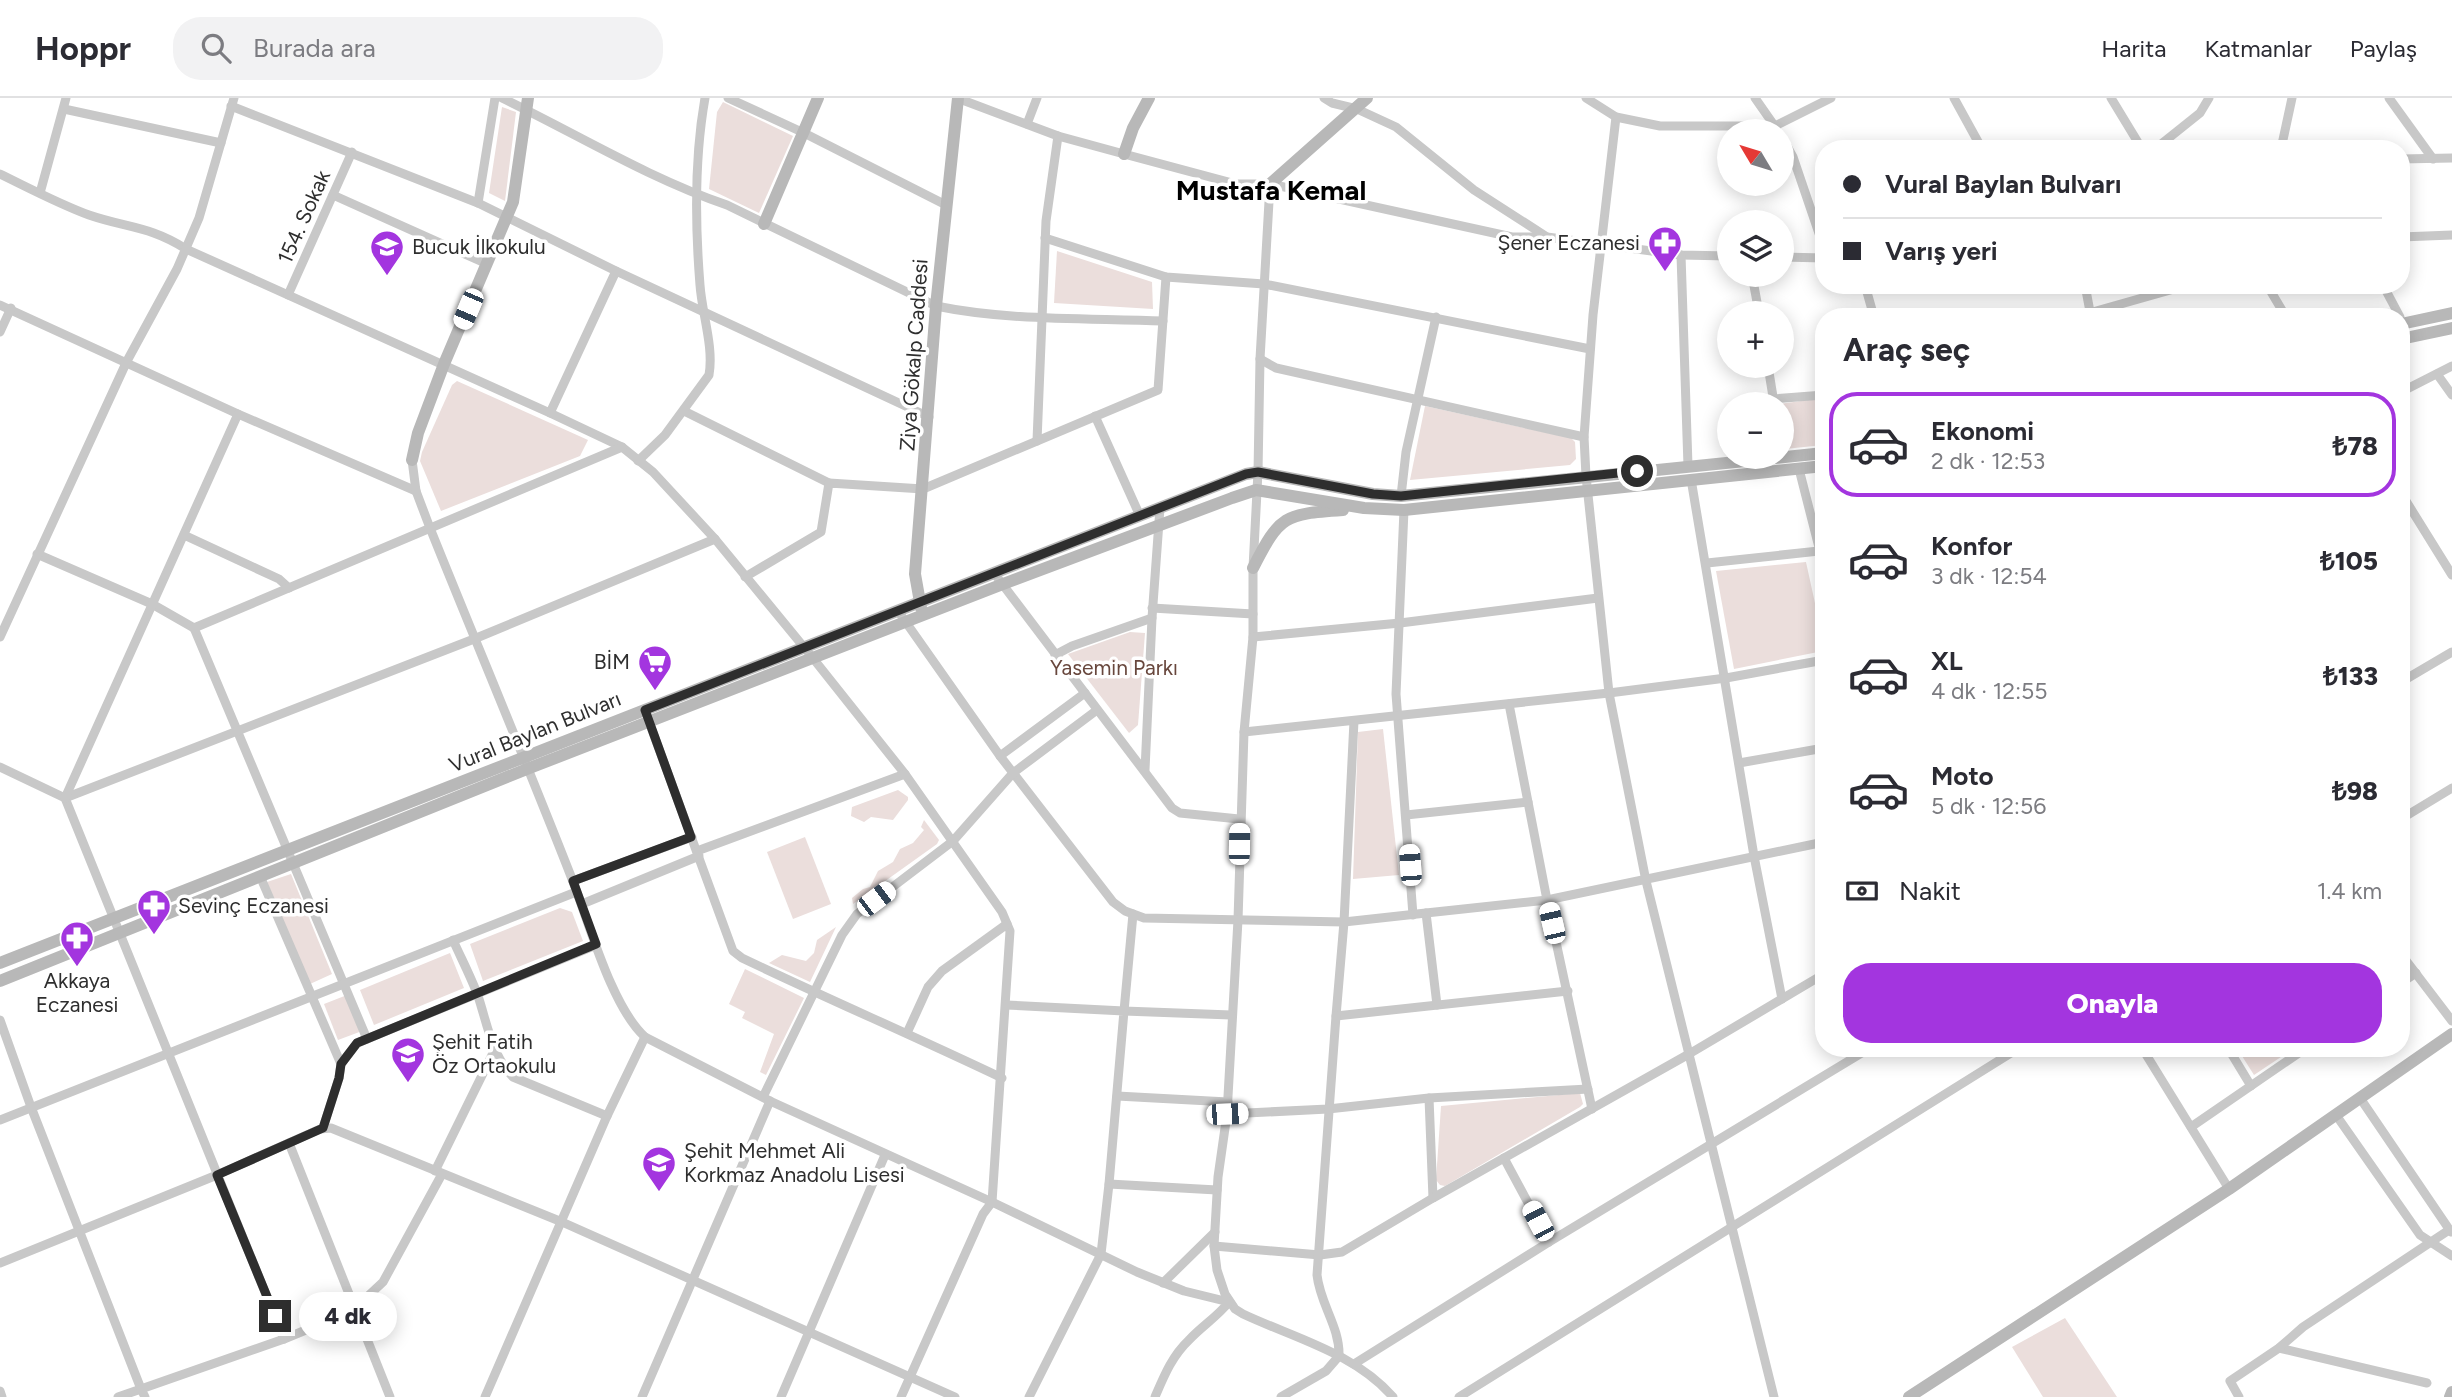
<!DOCTYPE html>
<html lang="tr">
<meta charset="utf-8">
<style>
body{margin:0;font-family:Figtree,sans-serif;background:#f2f2f3;color:#2b2b33;height:100vh;display:flex;flex-direction:column;font-size:26px;white-space:nowrap}
*{box-sizing:border-box;margin:0}
p{font-size:23px;color:#7c7c81}
.icon{flex:none;width:38px;height:38px;fill:none;stroke:currentColor;stroke-width:2;stroke-linecap:round;stroke-linejoin:round}
.map{position:relative;flex:1;overflow:hidden}
.side{position:absolute;left:1815px;top:210px;width:595px;height:749px;display:flex;flex-direction:column;background:#fff;border-radius:28px;box-shadow:0 4px 18px #0003}
.side>*{flex:none}
.hud{position:absolute;left:1815px;top:42px;width:595px;height:154px;border-radius:28px;box-shadow:0 4px 18px #0003;display:grid;align-content:center;height:154px;padding:0 28px;background:#fff}
.needle{width:46px;rotate:308deg}
.buttons{position:absolute;left:1717px;top:21px;display:grid;gap:14px}
.buttons a{display:grid;place-items:center;width:77px;height:77px;border-radius:50%;background:#fff;box-shadow:0 4px 18px #0003;font-size:35px}
.end{position:absolute;width:32px;height:32px;margin:-16px;border:9px solid #2e2e2e;background:#fff;box-shadow:0 0 0 4px #fff}
.from{border-radius:50%}
.bubble{position:absolute;height:49px;border-radius:24px;background:#fff;box-shadow:0 4px 18px #0003;font-size:23px;font-weight:800;line-height:49px;text-align:center}
.car{position:absolute;width:21px;height:42px;margin:-21px -10px;border-radius:9px;box-shadow:0 0 5px 2px #0007;background:linear-gradient(#fff 24%,#345 0 40%,#fff 0 76%,#345 0 86%,#fff 0)}
.hud b{display:flex;align-items:center;gap:24px;height:66px;font-size:26px}
.hud b+b{border-top:2px solid #e1e1e2}
.hud i{width:18px;height:18px;background:#2b2b33}
ul{padding:0;list-style:none}
li{display:flex;align-items:center;gap:21px;height:105px;margin:0 14px 10px;padding:0 14px;border:4px solid transparent;border-radius:28px}
li div{flex:1}
li b{display:block;font-size:26px}
li em{font-style:normal;font-weight:800}
li.current{border-color:#a335df}
li>.icon{width:63px;height:63px;stroke-width:1.5}
h2{padding:0 28px;font-size:32px;line-height:84px}
.pay{display:flex;align-items:center;gap:18px;height:77px;padding:0 28px;font-size:26px}
.pay p{margin-inline-start:auto}
.primary-button{display:flex;gap:14px;margin-top:auto;padding:14px 28px}
.primary-button a{flex:1;height:80px;border-radius:28px;background:#a335df;color:#fff;font-size:28px;font-weight:800;line-height:80px;text-align:center}
header{display:flex;align-items:center;gap:42px;box-sizing:border-box;height:98px;padding:0 35px;background:#fff;border-bottom:2px solid #e1e1e2}
header strong{font-size:33px}
nav{display:flex;gap:38px;margin-inline-start:auto;font-size:24px}
.search{width:490px;height:63px;background:#f2f2f3;display:flex;align-items:center;gap:18px;box-sizing:border-box;padding:0 24px;border-radius:28px;color:#7c7c81;font-size:26px}
.map>svg:first-child{display:block}
</style>
<header>
<strong>Hoppr</strong>
<div class="search"><svg class="icon" aria-label="search" viewBox="0 0 24 24"><circle cx="10" cy="10" r="6"/><path d="M15 15l6 6"/></svg>Burada ara</div>
<nav><a>Harita</a><a>Katmanlar</a><a>Paylaş</a></nav>
</header>
<div class="map">
<svg width="2452" height="1299" viewBox="0 0 2452 1299">
<rect width="100%" height="100%" fill="#fff"/>
<g fill="#ebdedc">
<polygon points="723,4 793,38 759,115 709,91 717,14"/>
<polygon points="502,9 516,14 505,103 489,95"/>
<polygon points="1057,153 1152,184 1153,211 1054,205"/>
<polygon points="457,283 588,342 580,358 441,413 420,363 422,354 452,287"/>
<polygon points="1823,300 1823,347 1785,351 1782,306 1779,306"/>
<polygon points="1425,308 1571,340 1575,344 1576,361 1570,367 1410,382"/>
<polygon points="1806,464 1823,542 1823,553 1734,571 1716,473"/>
<polygon points="1130,534 1145,535 1138,627 1129,635 1068,556"/>
<polygon points="1383,631 1399,777 1353,781 1358,634"/>
<polygon points="898,692 908,699 908,702 893,722 871,719 864,724 851,718 852,709"/>
<polygon points="924,722 939,742 937,746 853,806 852,800 863,791 870,789 878,773 893,764 900,751 913,745 924,732 921,729"/>
<polygon points="805,739 831,806 793,821 767,754"/>
<polygon points="291,776 332,876 310,886 267,784"/>
<polygon points="560,810 572,814 583,843 483,883 470,846"/>
<polygon points="836,829 810,884 769,865 782,857 806,863 814,855 817,842"/>
<polygon points="450,855 464,890 374,927 360,892"/>
<polygon points="745,871 804,900 766,977 760,974 774,936 742,920 745,914 729,906"/>
<polygon points="347,897 362,933 338,942 324,906"/>
<polygon points="2237,950 2293,950 2293,951 2254,977"/>
<polygon points="1580,995 1583,1006 1580,1009 1445,1088 1440,1087 1436,1082 1441,1008"/>
<polygon points="2065,1220 2117,1299 2043,1299 2012,1249"/>
</g>
<g fill="none" stroke-linecap="round" stroke-linejoin="round">
<g stroke="#c8c8c8" stroke-width="9">
<path d="M502,0C577,36 648,80 727,107L936,208C1008,223 1089,220 1163,223"/>
<polyline points="728,0 804,35 946,107"/>
<polyline points="957,0 1058,38 1124,56 1236,86 1270,86 1512,139 1547,139"/>
<polyline points="1324,0 1332,5 1357,11 1396,29 1474,92 1547,139 1681,157 1729,158"/>
<polyline points="1586,0 1616,19 1660,28 1775,28 1831,0"/>
<polyline points="1755,0 1776,30"/>
<polyline points="1954,0 1982,51"/>
<polyline points="2111,0 2142,51"/>
<polyline points="2389,0 2433,61"/>
<polyline points="231,8 478,105 616,173 929,319"/>
<polyline points="64,11 221,45"/>
<polyline points="1616,19 1593,217 1584,339 1586,378 1609,595 1646,783 1774,1299"/>
<polyline points="1027,26 1037,0"/>
<polyline points="1782,39 1793,59 1824,150"/>
<polyline points="2155,51 2200,15 2209,0"/>
<polyline points="2281,51 2292,0"/>
<polyline points="2401,61 2452,60"/>
<path d="M0,76C29,90 59,106 89,117C127,130 150,128 186,151L550,315L622,349L653,374L715,441L812,559L905,676L1002,814L1010,833L992,1104L983,1116L901,1299"/>
<path d="M1270,86L1260,261L1258,374L1253,470V539L1244,634L1238,822L1227,1016L1218,1079L1214,1148L1217,1172L1225,1196L1235,1211L1243,1216C1294,1240 1355,1255 1393,1299"/>
<polyline points="40,95 66,0"/>
<polyline points="333,97 487,166"/>
<polyline points="478,105 495,0"/>
<polyline points="2401,139 2452,137"/>
<polyline points="1045,140 1166,179 1264,186 1590,251"/>
<polyline points="1681,157 1688,368"/>
<polyline points="1782,159 1824,160"/>
<polyline points="1752,177 1759,215"/>
<polyline points="1865,187 1874,219"/>
<polyline points="2085,187 2091,219"/>
<polyline points="2267,187 2286,219"/>
<polyline points="2383,187 2400,219"/>
<polyline points="288,197 352,54"/>
<polyline points="0,207 238,316 416,393"/>
<polyline points="2075,219 2188,187"/>
<polyline points="0,234 11,210"/>
<polyline points="1260,261 1276,270 1584,339"/>
<polyline points="1768,268 1774,305"/>
<polyline points="2437,276 2452,297"/>
<polyline points="2401,294 2452,268"/>
<polyline points="1773,301 1824,297"/>
<polyline points="684,313 829,385"/>
<polyline points="550,315 616,173"/>
<polyline points="1095,318 1140,418"/>
<polyline points="1037,343 1046,123 1058,38"/>
<path d="M412,362L416,393L430,430C477,547 526,663 572,781C589,824 611,908 645,939L770,1003L992,1104L1137,1174L1184,1193L1229,1204C1217,1219 1202,1228 1189,1242C1172,1258 1164,1278 1155,1299"/>
<path d="M638,363L665,337L709,277C714,249 702,216 700,187C695,125 694,62 705,0"/>
<polyline points="1799,371 1824,469"/>
<polyline points="1691,381 1754,758 1782,901"/>
<polyline points="2401,395 2452,477"/>
<polyline points="1401,398 1406,354 1436,219"/>
<polyline points="1404,412 1396,596 1413,817"/>
<polyline points="184,437 279,481 289,490"/>
<polyline points="37,456 152,506 194,530 622,349"/>
<polyline points="1707,465 1819,453"/>
<polyline points="994,475 1172,710 1180,715 1239,721"/>
<polyline points="745,479 821,434 829,385 923,391 1158,292 1166,179"/>
<polyline points="1152,510 1253,516"/>
<polyline points="898,513 1000,658 1113,804 1125,813 1144,820 1344,824 1426,815 1547,802 1824,744"/>
<polyline points="194,530 367,941"/>
<polyline points="0,539 127,263 177,171 199,120 234,0"/>
<polyline points="1253,539 1400,525 1598,500"/>
<polyline points="1055,557 1072,548 1152,520"/>
<polyline points="2401,584 2452,554"/>
<polyline points="1509,606 1547,802 1592,1011"/>
<path d="M648,621L733,853L742,860C828,901 916,939 1002,980"/>
<polyline points="1354,623 1344,824 1336,918 1568,893"/>
<polyline points="1244,634 1609,595 1726,580 1824,562"/>
<polyline points="1000,658 1085,595"/>
<polyline points="1739,665 1824,650"/>
<polyline points="0,669 65,700 284,1241"/>
<polyline points="1145,672 1152,520 1160,410"/>
<polyline points="65,700 474,541 715,441"/>
<polyline points="65,700 238,316"/>
<polyline points="1406,717 1528,704"/>
<polyline points="2401,721 2452,690"/>
<polyline points="697,753 905,676"/>
<polyline points="260,778 341,966 339,980 323,1030"/>
<polyline points="573,783 692,739"/>
<polyline points="582,806 699,758"/>
<polyline points="1426,815 1437,907"/>
<polyline points="1133,816 1124,913 1231,917"/>
<path d="M453,842C461,860 471,879 478,898C487,925 492,958 513,979L607,1018"/>
<polyline points="2401,856 2452,923"/>
<polyline points="2401,885 2416,875"/>
<polyline points="1006,907 1124,913 1109,1086 1101,1156 1029,1299"/>
<polyline points="0,922 31,1009 141,1291 118,1299"/>
<polyline points="907,935 928,889 942,873 1007,826"/>
<polyline points="2142,950 2229,1091"/>
<polyline points="2228,950 2251,988"/>
<polyline points="341,966 357,945 596,847"/>
<polyline points="1117,998 1228,1004"/>
<polyline points="763,999 842,837 857,816 953,743 1013,675 1097,612"/>
<polyline points="1429,1000 1433,1100"/>
<polyline points="2360,1000 2451,1134"/>
<polyline points="1227,1016 1328,1011 1429,1000 1588,991"/>
<polyline points="2336,1017 2420,1137 2452,1158"/>
<polyline points="0,1022 576,794"/>
<polyline points="2191,1029 2306,950"/>
<polyline points="289,1045 390,1299"/>
<polyline points="1504,1060 1549,1144"/>
<polyline points="435,1073 495,951"/>
<polyline points="1109,1086 1217,1092"/>
<polyline points="1214,1148 1320,1157 1342,1154 1433,1100 1689,956 1824,876"/>
<polyline points="0,1165 217,1077 320,1031 331,1030 562,1124 955,1299"/>
<polyline points="1163,1185 1215,1134"/>
<polyline points="2279,1250 2427,1285"/>
<polyline points="1354,1266 1549,1144 1870,950"/>
<polyline points="0,1293 2,1299"/>
<polyline points="145,1299 141,1291 284,1241 352,1213 383,1184 442,1076"/>
<polyline points="485,1299 607,1018 645,939"/>
<polyline points="642,1299 770,1003"/>
<polyline points="781,1299 885,1057"/>
<path d="M1281,1299L1326,1273L1339,1258C1340,1229 1320,1206 1317,1177L1336,918"/>
<polyline points="1459,1299 2019,950"/>
<polyline points="2239,1299 2230,1283 2279,1250 2303,1229 2449,1132"/>
</g>
<g stroke="#b8b8b8" stroke-width="12">
<polyline points="1124,56 1133,30 1149,0"/>
<polyline points="1270,86 1367,0"/>
<polyline points="764,126 818,0"/>
<polyline points="2401,226 2452,215"/>
<polyline points="2401,241 2452,230"/>
<polyline points="412,362 418,335 444,266 513,104 528,0"/>
<path d="M1253,470C1280,417 1284,416 1343,412"/>
<polyline points="921,510 915,476 936,208 958,0"/>
<polyline points="0,865 1246,376 1258,374 1373,396 1401,398 1824,355"/>
<polyline points="0,883 527,671 1003,486 1232,400 1256,392 1364,410 1404,412 1824,368"/>
<polyline points="1909,1299 2229,1091 2452,936"/>
<polyline points="2450,1299 2452,1294"/>
</g>
</g>
<g fill="none" stroke-linecap="round" stroke-linejoin="round">
<polyline stroke="#2e2e2e" stroke-width="9" points="275,1218 217,1077 323,1030 339,980 341,966 357,945 596,846 573,783 691,739 645,612 1246,376 1258,374 1373,396 1401,398 1637,373"/>
</g>
<defs>
<g id="pharmacy-pin" transform="scale(1.75)"><path d="M0 17L-7.5 6A9.5 9.5 0 1 1 7.5 6Z" fill="#a335df" stroke="#fff"/><path d="M-2-6h4v4h4v4h-4v4h-4v-4h-4v-4h4Z" fill="#fff"/></g>
<g id="school-pin" transform="scale(1.75)"><path d="M0 17L-7.5 6A9.5 9.5 0 1 1 7.5 6Z" fill="#a335df" stroke="#fff"/><path d="M0-5L7-2L0 1L-7-2ZM-4 1L0 2.5L4 1V4Q0 6-4 4Z" fill="#fff"/></g>
<g id="supermarket-pin" transform="scale(1.75)"><path d="M0 17L-7.5 6A9.5 9.5 0 1 1 7.5 6Z" fill="#a335df" stroke="#fff"/><path d="M-6-5.5h2.5l.6 2H6L4.5 2H-2.5L-4.4-4H-6ZM-1.5 3.2a1.3 1.3 0 1 0 .1 0ZM3 3.2a1.3 1.3 0 1 0 .1 0Z" fill="#fff"/></g>
</defs>
<g fill-rule="evenodd">
<use href="#pharmacy-pin" x="1665" y="145"/>
<use href="#school-pin" x="387" y="149"/>
<use href="#supermarket-pin" x="655" y="564"/>
<use href="#pharmacy-pin" x="154" y="808"/>
<use href="#pharmacy-pin" x="77" y="840"/>
<use href="#school-pin" x="408" y="956"/>
<use href="#school-pin" x="659" y="1065"/>
</g>
<g text-anchor="middle" stroke-width="7" stroke-linejoin="round" paint-order="stroke">
<g font-size="21" fill="#2e2e2e" stroke="#fff">
<text transform="translate(304 119) rotate(-66)" y="7">154. Sokak</text>
<text transform="translate(914 257) rotate(-86)" y="7">Ziya Gökalp Caddesi</text>
<text transform="translate(535 634) rotate(-22)" y="7">Vural Baylan Bulvarı</text>
</g>
<g font-size="21" fill="#2e2e2e" stroke="#fff" text-anchor="start">
<text x="1640" y="152" text-anchor="end">Şener Eczanesi</text>
<text x="412" y="156">Bucuk İlkokulu</text>
<text x="630" y="571" text-anchor="end">BİM</text>
<text x="178" y="815">Sevinç Eczanesi</text>
<text x="77" y="890" text-anchor="middle">Akkaya<tspan x="77" dy="24">Eczanesi</tspan></text>
<text x="432" y="951">Şehit Fatih<tspan x="432" dy="24">Öz Ortaokulu</tspan></text>
<text x="684" y="1060">Şehit Mehmet Ali<tspan x="684" dy="24">Korkmaz Anadolu Lisesi</tspan></text>
</g>
<g font-size="21" fill="#68473d" stroke="#fff">
<text x="1114" y="577">Yasemin Parkı</text>
</g>
<g font-size="28" font-weight="bold" fill="#000" stroke="#fff">
<text x="1271" y="102">Mustafa Kemal</text>
</g>
</g>
</svg>
<div class="buttons">
<a><svg class="needle" viewBox="-14 -14 28 28"><path d="M0-13l5 13h-10z" fill="#e53935"/><path d="M0 13l5-13h-10z" fill="#7c7c81"/></svg></a>
<a><svg class="icon" aria-label="layers" viewBox="0 0 24 24"><path d="M12 4l9 5-9 5-9-5zM3 14l9 5 9-5"/></svg></a>
<a>+</a>
<a>−</a>
</div>
<i class="end from" style="left:1637px;top:373px"></i>
<i class="end" style="left:275px;top:1218px"></i>
<div class="bubble" style="left:299px;top:1194px;width:98px">4 dk</div>
<i class="car" style="left:468px;top:211px;rotate:203deg"></i>
<i class="car" style="left:1239px;top:746px;rotate:1deg"></i>
<i class="car" style="left:1410px;top:767px;rotate:356deg"></i>
<i class="car" style="left:876px;top:801px;rotate:53deg"></i>
<i class="car" style="left:1552px;top:825px;rotate:347deg"></i>
<i class="car" style="left:1227px;top:1016px;rotate:88deg"></i>
<i class="car" style="left:1538px;top:1123px;rotate:332deg"></i>
<div class="hud">
<b><i class="from"></i>Vural Baylan Bulvarı</b>
<b><i></i>Varış yeri</b>
</div>
<section class="side">
<h2>Araç seç</h2>
<ul>
<li class="current"><svg class="icon" aria-label="car" viewBox="0 0 24 24"><path d="M5 17H2v-5l4-1 3-4h7l3 4 3 1v5h-3M9 17h6M6 11h13"/><circle cx="7" cy="17" r="2"/><circle cx="17" cy="17" r="2"/></svg><div><b>Ekonomi</b><p>2 dk · 12:53</p></div><em>₺78</em></li>
<li><svg class="icon" aria-label="car" viewBox="0 0 24 24"><path d="M5 17H2v-5l4-1 3-4h7l3 4 3 1v5h-3M9 17h6M6 11h13"/><circle cx="7" cy="17" r="2"/><circle cx="17" cy="17" r="2"/></svg><div><b>Konfor</b><p>3 dk · 12:54</p></div><em>₺105</em></li>
<li><svg class="icon" aria-label="car" viewBox="0 0 24 24"><path d="M5 17H2v-5l4-1 3-4h7l3 4 3 1v5h-3M9 17h6M6 11h13"/><circle cx="7" cy="17" r="2"/><circle cx="17" cy="17" r="2"/></svg><div><b>XL</b><p>4 dk · 12:55</p></div><em>₺133</em></li>
<li><svg class="icon" aria-label="car" viewBox="0 0 24 24"><path d="M5 17H2v-5l4-1 3-4h7l3 4 3 1v5h-3M9 17h6M6 11h13"/><circle cx="7" cy="17" r="2"/><circle cx="17" cy="17" r="2"/></svg><div><b>Moto</b><p>5 dk · 12:56</p></div><em>₺98</em></li>
</ul>
<div class="pay"><svg class="icon" aria-label="cash" viewBox="0 0 24 24"><path d="M3 7h18v10H3z"/><circle cx="12" cy="12" r="2"/></svg>Nakit<p>1.4 km</p></div>
<div class="primary-button"><a>Onayla</a></div>
</section>
</div>
